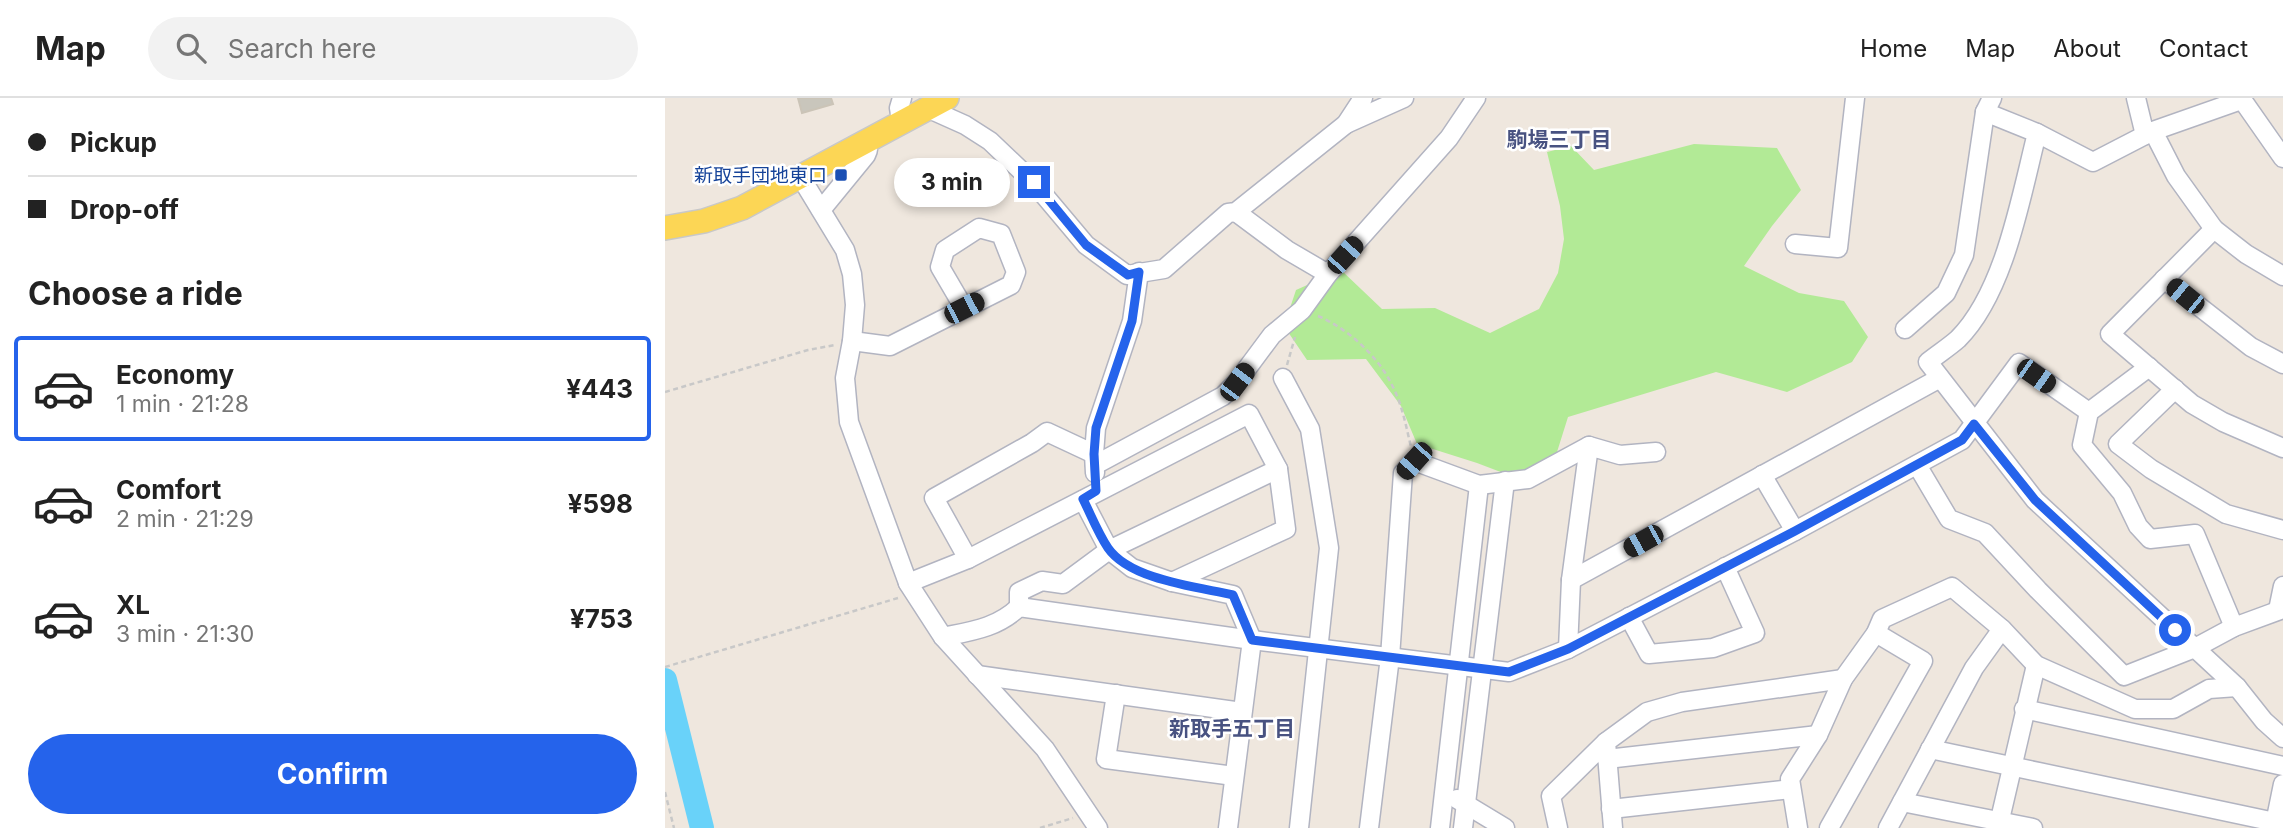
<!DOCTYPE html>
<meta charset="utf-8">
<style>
body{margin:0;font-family:Inter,"Noto Sans JP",sans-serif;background:#f2f2f2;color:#222;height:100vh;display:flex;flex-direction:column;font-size:26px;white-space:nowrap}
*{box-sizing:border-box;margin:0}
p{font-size:23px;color:#767676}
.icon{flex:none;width:38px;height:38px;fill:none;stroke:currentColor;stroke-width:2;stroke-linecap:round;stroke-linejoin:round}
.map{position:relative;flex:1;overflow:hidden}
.details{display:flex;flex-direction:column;background:#fff;width:665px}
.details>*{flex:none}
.hud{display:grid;align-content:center;height:154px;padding:0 28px;background:#fff}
.end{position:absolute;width:32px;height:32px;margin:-16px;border:9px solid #2563eb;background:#fff;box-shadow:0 0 0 4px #fff}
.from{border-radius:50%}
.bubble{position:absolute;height:49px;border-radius:24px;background:#fff;box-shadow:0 4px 10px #0003;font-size:23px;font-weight:700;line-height:49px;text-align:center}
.car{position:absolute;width:21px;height:42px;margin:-21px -10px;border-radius:9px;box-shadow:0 0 5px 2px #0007;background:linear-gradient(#222 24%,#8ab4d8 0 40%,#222 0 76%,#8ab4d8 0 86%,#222 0)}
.hud b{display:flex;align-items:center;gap:24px;height:66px;font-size:26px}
.hud b+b{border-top:2px solid #e0e0e0}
.hud i{width:18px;height:18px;background:#222}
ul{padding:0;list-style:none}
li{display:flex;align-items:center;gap:21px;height:105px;margin:0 14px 10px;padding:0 14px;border:4px solid transparent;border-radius:7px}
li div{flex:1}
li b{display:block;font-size:26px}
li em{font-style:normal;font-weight:700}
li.active{border-color:#2563eb}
li>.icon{width:63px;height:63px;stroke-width:1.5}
h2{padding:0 28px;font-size:32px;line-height:84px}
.cta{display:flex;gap:14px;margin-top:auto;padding:14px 28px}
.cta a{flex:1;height:80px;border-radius:42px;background:#2563eb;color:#fff;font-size:28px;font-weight:700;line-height:80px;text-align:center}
header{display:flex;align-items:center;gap:42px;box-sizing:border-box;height:98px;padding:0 35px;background:#fff;border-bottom:2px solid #e0e0e0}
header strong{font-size:33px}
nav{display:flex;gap:38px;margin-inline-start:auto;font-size:24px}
.search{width:490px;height:63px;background:#f2f2f2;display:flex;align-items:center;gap:18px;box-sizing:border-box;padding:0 24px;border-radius:38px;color:#767676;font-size:26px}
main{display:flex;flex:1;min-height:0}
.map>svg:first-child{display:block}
</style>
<header>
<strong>Map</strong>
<div class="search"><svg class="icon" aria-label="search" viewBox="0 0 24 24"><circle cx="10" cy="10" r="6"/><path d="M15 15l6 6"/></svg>Search here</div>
<nav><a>Home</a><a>Map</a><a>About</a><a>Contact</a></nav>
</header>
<main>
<section class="details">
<div class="hud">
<b><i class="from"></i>Pickup</b>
<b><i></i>Drop-off</b>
</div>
<h2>Choose a ride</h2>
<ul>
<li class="active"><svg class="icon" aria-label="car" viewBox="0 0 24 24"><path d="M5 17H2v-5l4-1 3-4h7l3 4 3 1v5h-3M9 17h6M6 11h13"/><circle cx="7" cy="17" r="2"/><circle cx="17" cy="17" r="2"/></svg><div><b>Economy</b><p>1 min · 21:28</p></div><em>¥443</em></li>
<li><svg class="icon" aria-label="car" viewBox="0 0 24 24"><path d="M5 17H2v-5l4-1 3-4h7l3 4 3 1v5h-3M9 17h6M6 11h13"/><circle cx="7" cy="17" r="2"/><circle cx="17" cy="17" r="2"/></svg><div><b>Comfort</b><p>2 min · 21:29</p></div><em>¥598</em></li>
<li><svg class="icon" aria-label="car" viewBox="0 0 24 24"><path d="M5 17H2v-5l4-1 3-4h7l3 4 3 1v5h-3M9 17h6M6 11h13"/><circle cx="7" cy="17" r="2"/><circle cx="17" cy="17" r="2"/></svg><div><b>XL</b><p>3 min · 21:30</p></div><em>¥753</em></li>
</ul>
<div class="cta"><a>Confirm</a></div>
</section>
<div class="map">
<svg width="1618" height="730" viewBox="0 0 1618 730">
<rect width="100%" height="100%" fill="#efe7de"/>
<polygon fill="#b2ea96" points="1029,46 1112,50 1136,92 1107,128 1079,168 1134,195 1179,203 1203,239 1187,264 1122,294 1051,274 903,319 892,354 854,381 812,365 752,346 736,308 701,261 642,262 619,228 631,192 676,172 717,211 770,210 825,235 874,211 893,175 899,141 895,108 882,54 906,48 929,72"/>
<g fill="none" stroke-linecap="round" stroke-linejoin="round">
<polyline stroke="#69d2f9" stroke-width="24" points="0,582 37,730"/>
</g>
<polygon fill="#c9c6bc" stroke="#cbc4b7" stroke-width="2" points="133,0 166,0 168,6 137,15"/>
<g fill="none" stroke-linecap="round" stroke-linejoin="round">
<g stroke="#b2b4c1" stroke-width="21">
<g id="minor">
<polyline points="1471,0 1480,37"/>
<polyline points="1576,0 1618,60"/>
<polyline points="1576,2 1488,33 1511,78 1549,131 1581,156 1618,178"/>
<polyline points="262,10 300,27 325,43 368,84 421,147 462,177 499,171 563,115 571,114 681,26 698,0"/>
<path d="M1320,14L1372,35C1356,98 1340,194 1293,241C1284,249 1273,256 1263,264L1370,402L1572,589L1599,623L1618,640"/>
<polyline points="236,23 234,10 237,0"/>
<polyline points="681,26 739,0"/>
<polyline points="1372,35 1428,64 1488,33"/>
<polyline points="135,78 180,152 187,176 190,207 187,243 180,280 184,324 243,485 278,539 380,651 433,730"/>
<polyline points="156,112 201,57 203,52 200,42"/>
<polyline points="571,114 622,152 663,176"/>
<polyline points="1549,131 1445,236 1527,306 1558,324 1618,350"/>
<polyline points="1130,146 1173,150 1190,0"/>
<polyline points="1499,181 1586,249 1618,266"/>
<polyline points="1240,231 1281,195 1299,157 1320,14 1327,0"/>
<polyline points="187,243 225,248 346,187 351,174 336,136 314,130 280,152 275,169 299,210"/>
<polyline points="1484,269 1424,314 1417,347 1457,395 1473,428 1485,441 1530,436 1569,529"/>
<polyline points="618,280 645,331 664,450 634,730"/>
<polyline points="1510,291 1453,346 1486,371 1561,416 1618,432"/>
<polyline points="429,356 431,330 467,223 474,174"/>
<polyline points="430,367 558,298 572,284 607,237 637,212 663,176 784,40 811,0"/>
<polyline points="1252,367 1284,421 1320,435 1373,492 1459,578 1530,550 1569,529 1618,511"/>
<polyline points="1097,377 1130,433"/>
<polyline points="418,402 444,452 613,371"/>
<polyline points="303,461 269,400 367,345 382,334 429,356 430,375"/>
<polyline points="906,482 1275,280"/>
<polyline points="243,485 303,461 584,316 613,371 621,431 507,484"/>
<polyline points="354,509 354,494 377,483 398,486 444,452 467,470 507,484 568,497 587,542 563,730"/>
<polyline points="1613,512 1618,488"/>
<polyline points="964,519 984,556 1048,550 1090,535 1060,469"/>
<path d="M278,539C307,533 332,530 354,509L587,542L844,574L903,551L1130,433L1297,342L1354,265L1424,314"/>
<polyline points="903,551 906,482 924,348 955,357 991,354"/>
<polyline points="312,577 577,614"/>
<polyline points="451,596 441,661 569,678"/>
<polyline points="1359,611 1618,668"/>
<polyline points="1265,651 1610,724"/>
<polyline points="942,661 1153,637"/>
<polyline points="792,701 840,730"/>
<polyline points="1237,704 1368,730"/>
<polyline points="946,711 1126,691"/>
<polyline points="704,730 725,559 738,375 749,363 814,387 863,381 924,348"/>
<polyline points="775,730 814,387"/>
<polyline points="798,730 840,383"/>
<polyline points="893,730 886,698 941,644"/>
<polyline points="948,730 941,644 982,614 1017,604 1178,581"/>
<polyline points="1133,730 1125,681 1153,637 1178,581 1211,535 1217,521 1287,489 1337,531 1371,567 1470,611 1508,611 1544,591 1572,589"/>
<polyline points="1164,730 1258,563 1211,535"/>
<polyline points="1223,730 1309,570 1337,531"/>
<polyline points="1333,730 1371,567"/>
<polyline points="1609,730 1618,686"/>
</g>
</g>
<g stroke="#c8c8c8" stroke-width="26">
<polyline id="major" points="0,130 39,123 77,110 282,0"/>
</g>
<g stroke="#c8c8c8" stroke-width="2.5" stroke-dasharray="5 3.5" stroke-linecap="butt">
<path d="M653,218C682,230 713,258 727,287C737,306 741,328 746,349"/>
<polyline points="622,267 630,239"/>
<polyline points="0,294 143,252 170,247"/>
<polyline points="0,569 233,500"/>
<polyline points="0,694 9,730"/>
<polyline points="375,730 408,720"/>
</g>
<use href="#minor" stroke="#fff" stroke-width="18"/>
<use href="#major" stroke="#fcd655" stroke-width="23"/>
</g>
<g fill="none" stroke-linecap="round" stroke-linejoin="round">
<path stroke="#2563eb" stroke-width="9" d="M369,84L421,147L463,177L474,174L467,223L431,330L429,356L431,393L418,401C426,417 433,435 443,450C465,482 533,489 568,497L587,542L844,574L903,551L1130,433L1297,342L1309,326L1370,402L1510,532"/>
</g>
<rect fill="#1a4fb4" stroke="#fff" stroke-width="2.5" x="169" y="70" width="14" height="14" rx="3.5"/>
<g text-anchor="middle" stroke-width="5" stroke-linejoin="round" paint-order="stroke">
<g font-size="19" fill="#164399" stroke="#fff" text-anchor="end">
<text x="162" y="84">新取手団地東口</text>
</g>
<g font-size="21" font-weight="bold" fill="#485281" stroke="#fff">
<text x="894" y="49">駒場三丁目</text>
<text x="567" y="638">新取手五丁目</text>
</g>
</g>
</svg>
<i class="end from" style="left:1510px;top:532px"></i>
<i class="end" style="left:369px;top:84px"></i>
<div class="bubble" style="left:229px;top:60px;width:116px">3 min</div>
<i class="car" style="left:680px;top:157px;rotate:42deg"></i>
<i class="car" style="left:1520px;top:198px;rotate:309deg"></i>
<i class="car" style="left:299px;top:210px;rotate:63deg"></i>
<i class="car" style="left:1371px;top:278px;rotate:125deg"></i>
<i class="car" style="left:572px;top:284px;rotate:37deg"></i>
<i class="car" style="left:749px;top:363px;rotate:222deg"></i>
<i class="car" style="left:978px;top:443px;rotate:241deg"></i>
</div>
</main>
